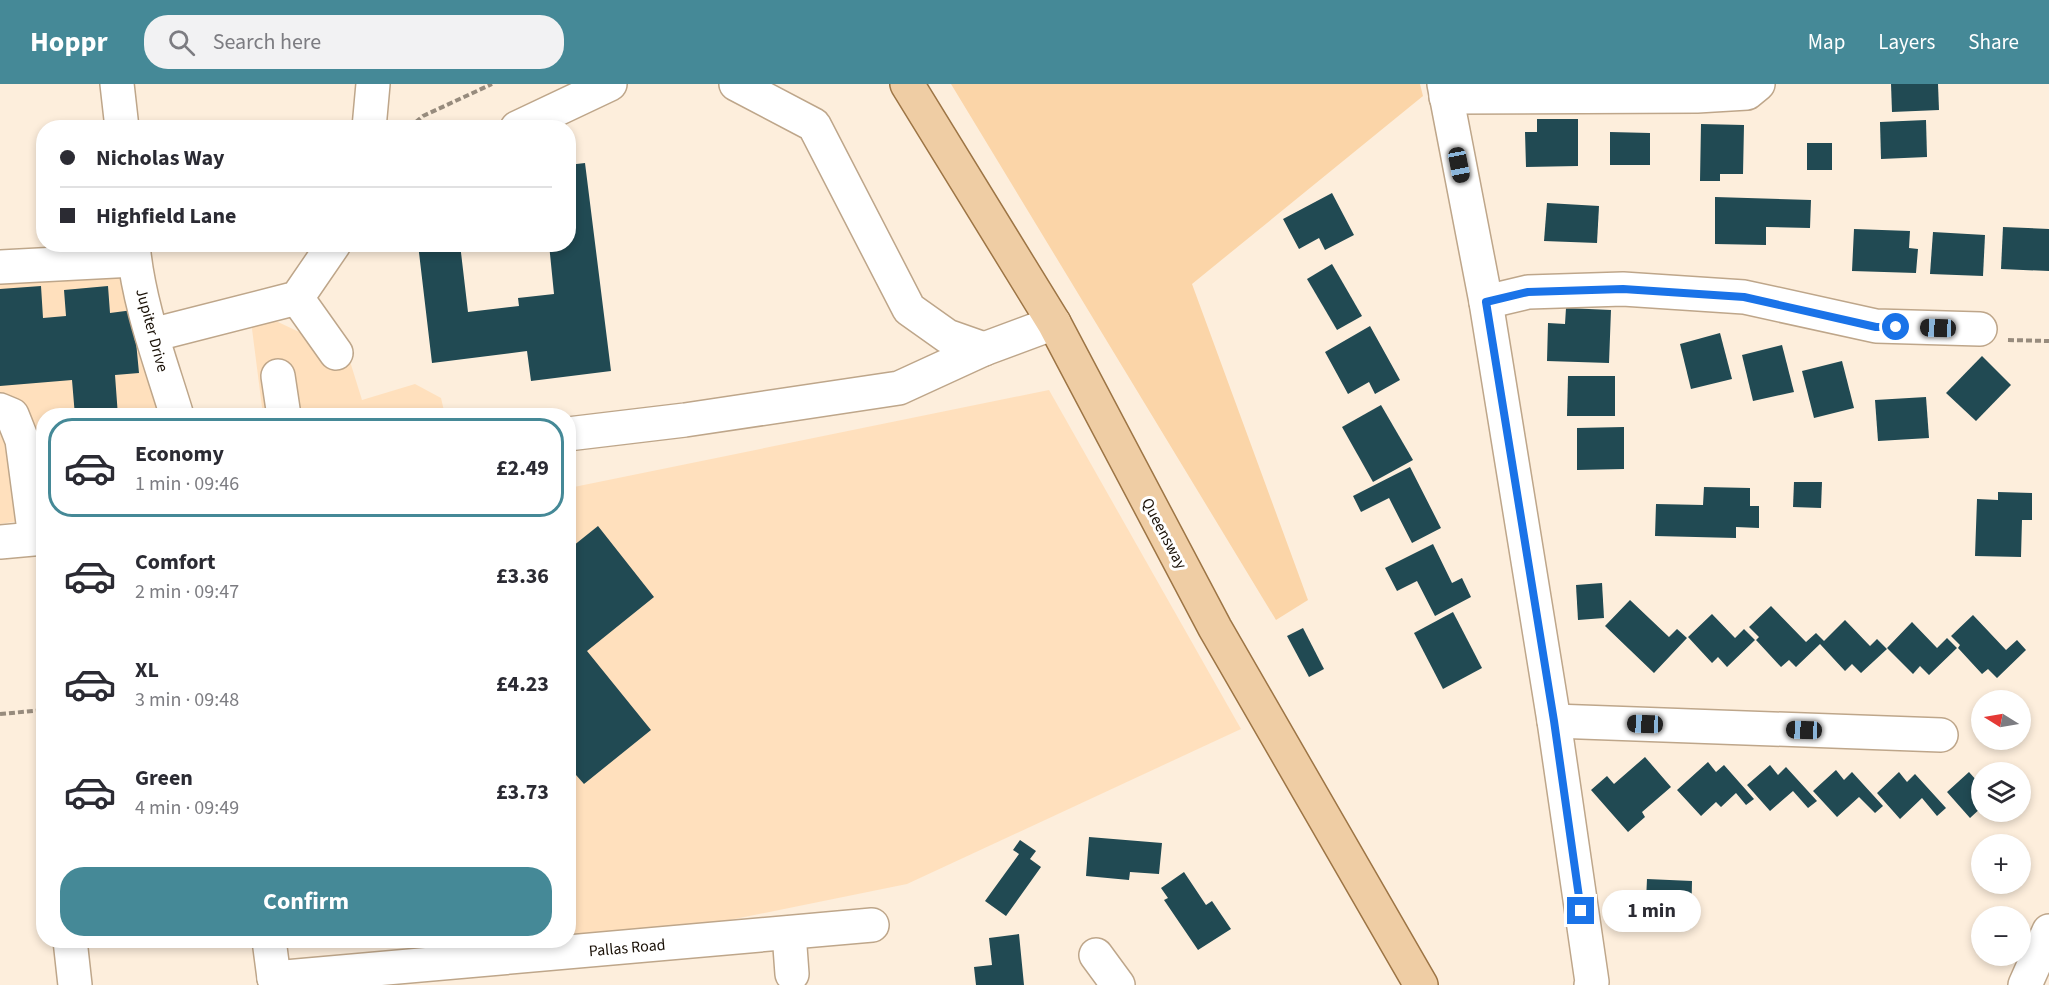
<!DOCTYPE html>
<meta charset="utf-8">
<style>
body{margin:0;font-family:"Source Sans 3",sans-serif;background:#f2f2f3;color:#2b2b33;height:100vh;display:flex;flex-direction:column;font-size:22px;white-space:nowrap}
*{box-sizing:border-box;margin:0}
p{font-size:20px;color:#7c7c81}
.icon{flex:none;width:33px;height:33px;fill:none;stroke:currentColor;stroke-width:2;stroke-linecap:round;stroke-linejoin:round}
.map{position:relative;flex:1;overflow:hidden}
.details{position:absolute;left:36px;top:324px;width:540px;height:540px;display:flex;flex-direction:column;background:#fff;border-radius:24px;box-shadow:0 3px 9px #0003}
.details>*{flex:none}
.hud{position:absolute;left:36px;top:36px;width:540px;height:132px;border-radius:24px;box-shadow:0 3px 9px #0003;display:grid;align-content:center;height:132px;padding:0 24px;background:#fff}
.needle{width:39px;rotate:281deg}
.controls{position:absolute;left:1971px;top:606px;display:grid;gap:12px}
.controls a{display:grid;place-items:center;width:60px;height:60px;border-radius:50%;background:#fff;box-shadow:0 3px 9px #0003;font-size:30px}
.end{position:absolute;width:27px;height:27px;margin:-14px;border:8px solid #1a73e8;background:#fff;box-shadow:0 0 0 3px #fff}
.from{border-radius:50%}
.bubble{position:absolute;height:42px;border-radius:21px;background:#fff;box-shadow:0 3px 9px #0003;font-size:20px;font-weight:700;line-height:42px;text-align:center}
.car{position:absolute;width:18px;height:36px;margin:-18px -9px;border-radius:8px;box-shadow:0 0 4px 2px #0007;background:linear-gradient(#222 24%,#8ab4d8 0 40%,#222 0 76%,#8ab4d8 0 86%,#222 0)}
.hud b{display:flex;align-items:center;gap:21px;height:57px;font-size:22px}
.hud b+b{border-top:2px solid #e1e1e2}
.hud i{width:15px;height:15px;background:#2b2b33}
ul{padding:10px 0 0;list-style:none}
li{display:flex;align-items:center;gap:18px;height:99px;margin:0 12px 9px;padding:0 12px;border:3px solid transparent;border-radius:24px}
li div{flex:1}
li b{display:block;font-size:22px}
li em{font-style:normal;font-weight:700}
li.on{border-color:#458997}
li>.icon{width:54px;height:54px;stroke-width:1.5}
.action{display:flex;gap:12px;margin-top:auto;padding:12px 24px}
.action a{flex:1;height:69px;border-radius:24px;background:#458997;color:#fff;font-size:24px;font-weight:700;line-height:69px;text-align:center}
header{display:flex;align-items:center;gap:36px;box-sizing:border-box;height:84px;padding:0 30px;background:#458997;color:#fff}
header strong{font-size:28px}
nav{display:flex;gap:33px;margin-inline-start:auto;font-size:21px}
.search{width:420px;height:54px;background:#f2f2f3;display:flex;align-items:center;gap:15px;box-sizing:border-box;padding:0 21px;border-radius:24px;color:#7c7c81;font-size:22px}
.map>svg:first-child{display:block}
</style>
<header>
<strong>Hoppr</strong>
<div class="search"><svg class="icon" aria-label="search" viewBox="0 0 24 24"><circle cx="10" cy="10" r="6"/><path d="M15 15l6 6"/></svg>Search here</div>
<nav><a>Map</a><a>Layers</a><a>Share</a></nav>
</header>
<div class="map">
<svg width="2049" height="901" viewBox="0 0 2049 901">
<rect width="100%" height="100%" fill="#fdeedc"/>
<g fill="#ffe0bd">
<polygon points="131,173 165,331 44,332 43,433 0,440 0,184"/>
<polygon points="251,237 278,238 348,271 362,316 415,300 441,314 445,331 263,331"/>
<polygon points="1049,306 1241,645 907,800 695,843 569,850 569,404"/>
</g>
<polygon fill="#fbd5a8" points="951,0 1420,0 1423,12 1192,200 1308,516 1276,536"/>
<g fill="#214a53">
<polygon points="1891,0 1938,0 1939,26 1892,28"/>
<polygon points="1537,35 1578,35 1578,82 1526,83 1525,48 1537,48"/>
<polygon points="1926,36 1927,73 1881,75 1880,38"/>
<polygon points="1701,40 1744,41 1743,90 1720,90 1720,97 1700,97"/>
<polygon points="1610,48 1650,49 1650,81 1610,81"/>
<rect x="1807" y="59" width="25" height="27"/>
<polygon points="585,79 611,287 531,297 527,267 432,279 418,160 460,160 468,228 519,222 518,214 554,210 549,160 568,160 568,81"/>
<polygon points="1332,109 1354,151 1325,166 1319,154 1299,165 1283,135"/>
<polygon points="1715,113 1811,116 1810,144 1766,143 1766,161 1715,160"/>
<polygon points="1547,119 1599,122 1597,159 1544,157"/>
<polygon points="2003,143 2049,145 2049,187 2001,185"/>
<polygon points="1854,145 1910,147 1909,164 1918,165 1916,189 1852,187"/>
<polygon points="1933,148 1985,151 1983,192 1930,190"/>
<polygon points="1332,180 1362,232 1337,246 1307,195"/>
<polygon points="41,202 43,234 66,232 64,206 108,202 110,229 133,226 139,289 115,291 118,332 75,332 72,296 0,302 0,205"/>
<polygon points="1566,224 1611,226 1609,279 1547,277 1548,239 1565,240"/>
<polygon points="1370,242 1400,296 1375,310 1369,298 1348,310 1325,268"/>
<polygon points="1720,249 1732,295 1691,305 1680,260"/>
<polygon points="1782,261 1794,308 1753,317 1742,271"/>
<polygon points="1982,272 2011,301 1976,337 1946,309"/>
<polygon points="1842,277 1854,324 1814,334 1802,287"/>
<polygon points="1568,292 1615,292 1615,332 1567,332"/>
<polygon points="1926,313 1929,354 1878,357 1875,316"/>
<polygon points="1381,321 1413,376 1373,398 1342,343"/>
<polygon points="1624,343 1624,385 1577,386 1577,344"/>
<polygon points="1410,383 1441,444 1412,459 1389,414 1361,428 1353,412"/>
<polygon points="1794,398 1822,398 1821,424 1793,423"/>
<polygon points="1704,403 1750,404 1750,422 1759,422 1759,444 1736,443 1736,454 1655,452 1656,420 1703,421"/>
<polygon points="1998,408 2032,409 2032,436 2022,436 2021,473 1975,472 1977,415 1998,416"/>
<polygon points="598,442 654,513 587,567 651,646 584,700 568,682 568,466"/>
<polygon points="1433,460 1452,499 1462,494 1471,513 1435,532 1417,497 1397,507 1385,484"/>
<polygon points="1602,499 1604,534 1578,536 1576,501"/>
<polygon points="1630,516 1669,553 1677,545 1687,554 1654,589 1605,542"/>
<polygon points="1771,522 1806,558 1816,549 1824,557 1845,536 1870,562 1877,555 1887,565 1861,589 1852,580 1845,587 1820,560 1796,583 1789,576 1781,583 1756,556 1759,553 1749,543"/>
<polygon points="1453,528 1482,584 1443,605 1414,549"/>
<polygon points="1712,530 1735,554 1744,545 1755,556 1727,583 1718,573 1712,579 1688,553"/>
<polygon points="1973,531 2006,566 2017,556 2026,566 1997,594 1988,585 1982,590 1958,564 1960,561 1951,552"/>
<polygon points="1912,538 1937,564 1947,554 1957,564 1929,591 1920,582 1913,590 1887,564"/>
<polygon points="1303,544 1324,585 1309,593 1287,552"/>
<polygon points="1645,673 1671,703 1642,728 1645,733 1628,748 1591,706 1607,692 1614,700"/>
<polygon points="1708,678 1716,688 1724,681 1754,715 1746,721 1736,709 1721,723 1716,718 1701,732 1677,706"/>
<polygon points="1770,681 1778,691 1786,683 1817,717 1808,724 1793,707 1770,727 1747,701"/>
<polygon points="1836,686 1844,696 1852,688 1883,722 1875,729 1859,713 1837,733 1813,707"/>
<polygon points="1899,688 1907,698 1915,690 1946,724 1937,732 1922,714 1900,735 1877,709"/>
<polygon points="1969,688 1977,697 1982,693 1982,723 1970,734 1947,708"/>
<polygon points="1089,753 1162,759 1159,790 1130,788 1129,796 1086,792"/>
<polygon points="1020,756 1036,767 1030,775 1041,783 1006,832 985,817 1019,770 1013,766"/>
<polygon points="1184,788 1206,821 1212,817 1231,845 1198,866 1164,816 1168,814 1161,804"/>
<polygon points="1647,795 1692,797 1691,845 1635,843 1635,817 1646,817"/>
<polygon points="1019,850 1024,901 976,901 974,883 992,881 989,854"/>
</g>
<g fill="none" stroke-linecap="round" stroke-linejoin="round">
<g stroke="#bea68a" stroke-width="36">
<g id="minor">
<polyline points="117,0 122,44"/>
<polyline points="736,0 814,41 909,225 947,252 984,265"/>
<polyline points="1444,0 1486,218 1554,637 1592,898 1591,901"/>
<polyline points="1446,13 1697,12 1747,9 1758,0"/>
<polyline points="369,44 373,0"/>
<polyline points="517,44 610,0"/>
<path d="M133,160C138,219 160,276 177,332"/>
<polyline points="0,183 134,176"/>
<polyline points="297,214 336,269"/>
<polyline points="1486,218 1528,208 1623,205 1744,213 1876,242 1980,245"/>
<polyline points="152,251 297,214 334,160"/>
<polyline points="278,292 284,332"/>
<polyline points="0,326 12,331 22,356 35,454"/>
<polyline points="568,350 685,336 899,304 984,265 1054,239"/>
<polyline points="0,458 44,454"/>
<polyline points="1554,637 1941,651"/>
<polyline points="789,849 792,890"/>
<polyline points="70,856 75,901"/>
<polyline points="269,856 274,894 277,901"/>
<polyline points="1096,871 1118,901"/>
<polyline points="274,894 872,841"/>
<polyline points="2025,901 2049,847"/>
</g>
</g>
<g stroke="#9d7545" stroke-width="36">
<polyline id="major" points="907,0 1054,239 1215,544 1421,901"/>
</g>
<g stroke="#978b7d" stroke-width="4" stroke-dasharray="6 3" stroke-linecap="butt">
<polyline points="409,44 423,32 492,0"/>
<polyline points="2008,256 2049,257"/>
<polyline points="0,630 44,626"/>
</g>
<use href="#minor" stroke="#fff" stroke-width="33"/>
<use href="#major" stroke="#efcda4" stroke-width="33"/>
</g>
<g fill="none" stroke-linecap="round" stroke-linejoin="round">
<polyline stroke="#1a73e8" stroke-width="8" points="1581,827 1554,637 1486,218 1528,208 1623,205 1744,213 1876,243 1896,243"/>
</g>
<g text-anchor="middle" stroke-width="6" stroke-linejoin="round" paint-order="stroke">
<g font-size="16" fill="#191006" stroke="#fff">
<text transform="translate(153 246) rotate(75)" y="6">Jupiter Drive</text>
<text transform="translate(1165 449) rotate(62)" y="6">Queensway</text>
<text transform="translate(627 863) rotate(-5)" y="6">Pallas Road</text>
</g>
</g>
</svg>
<div class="controls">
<a><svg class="needle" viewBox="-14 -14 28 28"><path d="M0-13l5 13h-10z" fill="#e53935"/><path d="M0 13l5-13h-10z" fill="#7c7c81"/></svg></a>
<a><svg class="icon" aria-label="layers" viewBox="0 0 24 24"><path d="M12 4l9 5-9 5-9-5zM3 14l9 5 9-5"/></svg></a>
<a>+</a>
<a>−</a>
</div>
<i class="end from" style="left:1896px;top:243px"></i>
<i class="end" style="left:1581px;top:827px"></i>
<div class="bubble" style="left:1602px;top:806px;width:99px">1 min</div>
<i class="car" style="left:1459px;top:81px;rotate:169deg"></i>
<i class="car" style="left:1938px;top:244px;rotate:272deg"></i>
<i class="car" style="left:1645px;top:640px;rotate:272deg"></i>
<i class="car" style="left:1804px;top:646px;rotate:272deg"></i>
<div class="hud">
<b><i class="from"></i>Nicholas Way</b>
<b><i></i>Highfield Lane</b>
</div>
<section class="details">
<ul>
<li class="on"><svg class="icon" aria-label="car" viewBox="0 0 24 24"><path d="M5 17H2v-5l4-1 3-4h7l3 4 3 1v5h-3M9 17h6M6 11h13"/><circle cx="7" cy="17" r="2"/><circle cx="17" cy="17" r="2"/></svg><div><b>Economy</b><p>1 min · 09:46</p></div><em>£2.49</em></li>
<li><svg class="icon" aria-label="car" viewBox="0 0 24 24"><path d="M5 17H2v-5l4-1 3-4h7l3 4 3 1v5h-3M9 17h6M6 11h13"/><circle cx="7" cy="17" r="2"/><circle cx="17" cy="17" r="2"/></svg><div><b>Comfort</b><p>2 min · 09:47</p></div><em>£3.36</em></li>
<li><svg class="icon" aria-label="car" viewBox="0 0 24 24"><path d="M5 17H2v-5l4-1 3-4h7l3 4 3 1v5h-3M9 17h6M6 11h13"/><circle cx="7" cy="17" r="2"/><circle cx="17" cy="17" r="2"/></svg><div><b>XL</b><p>3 min · 09:48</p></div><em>£4.23</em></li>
<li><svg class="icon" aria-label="car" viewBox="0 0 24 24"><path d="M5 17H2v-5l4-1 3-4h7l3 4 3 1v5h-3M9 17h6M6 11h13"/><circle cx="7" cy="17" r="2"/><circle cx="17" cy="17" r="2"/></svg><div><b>Green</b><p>4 min · 09:49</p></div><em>£3.73</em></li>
</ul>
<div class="action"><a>Confirm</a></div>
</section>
</div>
